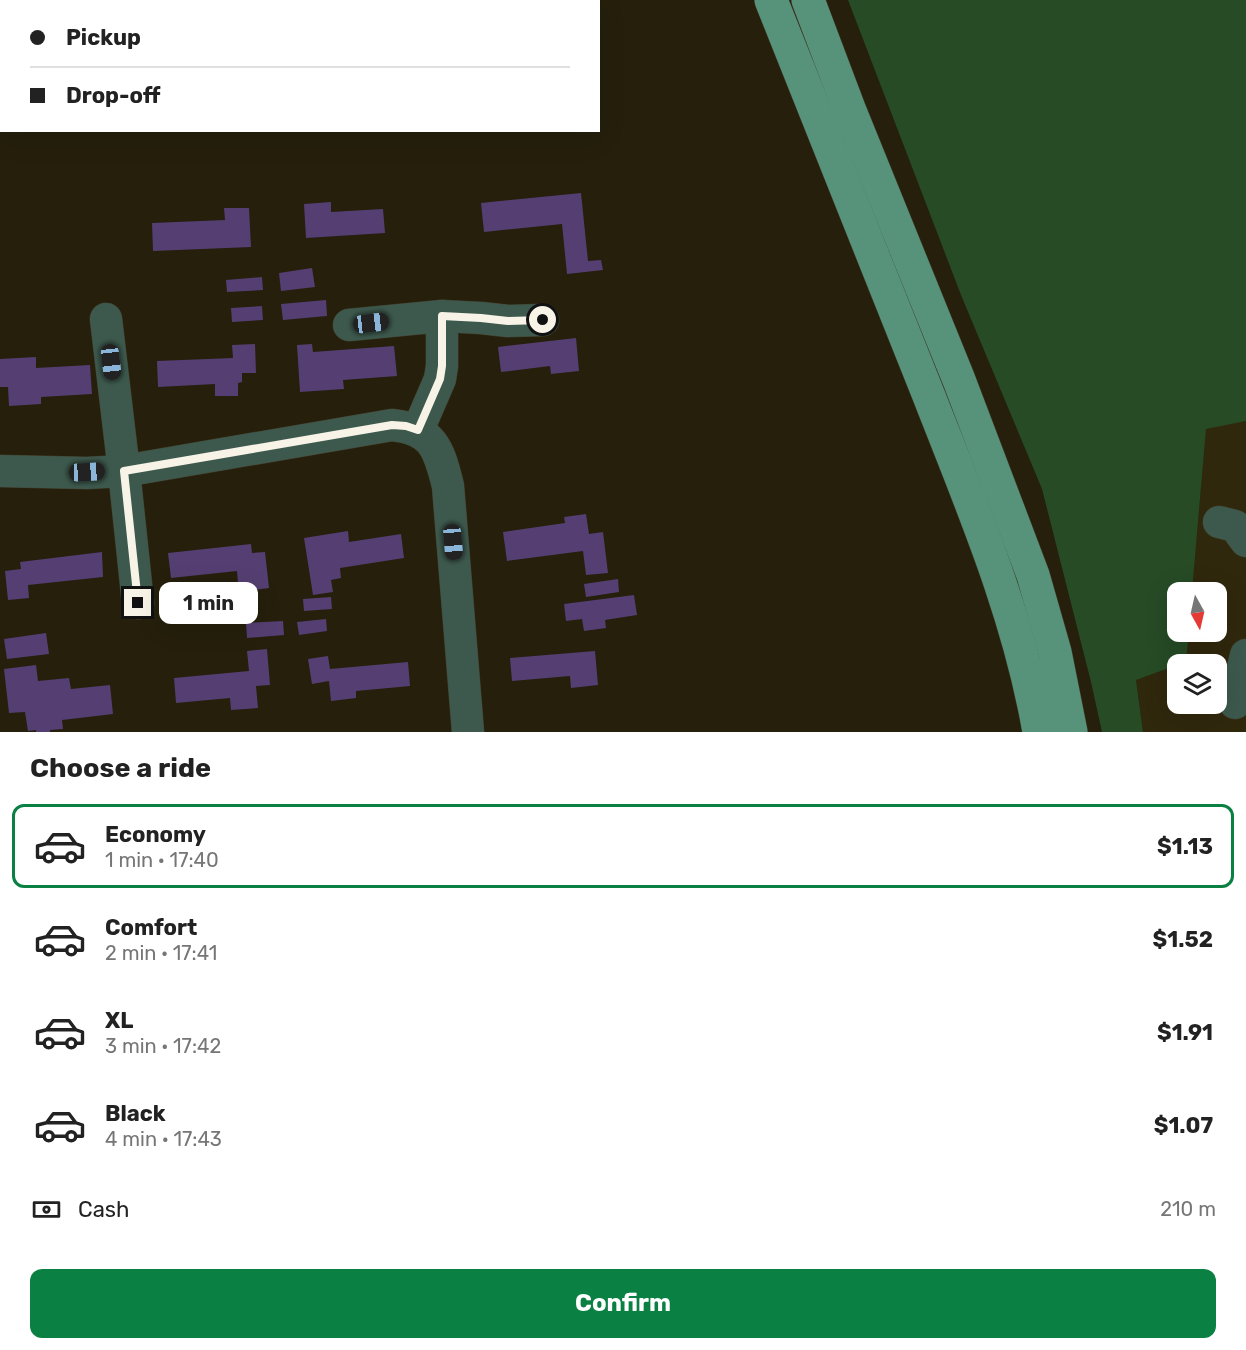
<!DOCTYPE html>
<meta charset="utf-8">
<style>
body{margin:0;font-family:Rubik,sans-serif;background:#f6f6f6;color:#222;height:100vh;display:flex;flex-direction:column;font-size:22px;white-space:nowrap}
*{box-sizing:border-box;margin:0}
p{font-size:20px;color:#767676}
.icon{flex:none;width:33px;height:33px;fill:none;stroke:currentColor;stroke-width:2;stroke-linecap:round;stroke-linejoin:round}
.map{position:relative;height:732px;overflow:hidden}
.side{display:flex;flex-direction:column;background:#fff;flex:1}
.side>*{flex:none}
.top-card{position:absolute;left:0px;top:0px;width:600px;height:132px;box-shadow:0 6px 24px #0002;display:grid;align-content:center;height:132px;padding:0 30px;background:#fff}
.needle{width:39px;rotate:172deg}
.controls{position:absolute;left:1167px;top:582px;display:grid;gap:12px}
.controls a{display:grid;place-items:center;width:60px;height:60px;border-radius:12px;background:#fff;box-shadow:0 6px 24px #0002;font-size:30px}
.end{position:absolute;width:27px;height:27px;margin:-14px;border:8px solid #f7f3e7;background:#111;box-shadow:0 0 0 3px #111}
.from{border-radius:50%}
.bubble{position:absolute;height:42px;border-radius:12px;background:#fff;box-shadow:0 6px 24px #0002;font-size:20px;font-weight:700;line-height:42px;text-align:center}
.car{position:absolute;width:18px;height:36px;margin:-18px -9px;border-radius:8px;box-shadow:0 0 4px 2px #0007;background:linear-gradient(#222 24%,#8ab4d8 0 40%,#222 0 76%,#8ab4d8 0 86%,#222 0)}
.top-card b{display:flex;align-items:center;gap:21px;height:57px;font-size:22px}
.top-card b+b{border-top:2px solid #e0e0e0}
.top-card i{width:15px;height:15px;background:#222}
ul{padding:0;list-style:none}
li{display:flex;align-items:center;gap:18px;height:84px;margin:0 12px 9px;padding:0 18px;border:3px solid transparent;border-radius:12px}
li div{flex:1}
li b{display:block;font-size:22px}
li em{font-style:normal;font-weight:700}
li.current{border-color:#0b8043}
li>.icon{width:54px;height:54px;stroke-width:1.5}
h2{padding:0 30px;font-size:27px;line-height:72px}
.pay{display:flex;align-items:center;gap:15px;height:66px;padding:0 30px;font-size:22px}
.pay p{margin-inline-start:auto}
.cta{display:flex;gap:12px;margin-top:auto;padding:12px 30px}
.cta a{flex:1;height:69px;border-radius:12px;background:#0b8043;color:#fff;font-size:24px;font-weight:700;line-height:69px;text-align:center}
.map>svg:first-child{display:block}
</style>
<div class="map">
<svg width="1246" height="732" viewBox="0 0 1246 732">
<rect width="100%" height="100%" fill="#251f0c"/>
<polygon fill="#30280d" points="1246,421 1246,732 1143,732 1136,680 1178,665 1178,704 1216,704 1216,664 1178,664 1186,661 1189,632 1216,632 1216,592 1192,592 1206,428"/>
<polygon fill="#264b25" points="848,0 1246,0 1246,421 1206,429 1192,592 1178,592 1178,632 1189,632 1186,662 1136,680 1143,732 1102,732 1091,682 1042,489 961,295"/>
<g fill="#553f72">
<polygon points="581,193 588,261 601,260 603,270 567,274 562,224 484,232 481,203"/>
<polygon points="331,202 331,212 383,209 385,233 306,238 304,204"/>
<polygon points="224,208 249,208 251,247 153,251 152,223 225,220"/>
<polygon points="312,268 315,287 281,291 279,273"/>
<polygon points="262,277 263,290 227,292 226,280"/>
<polygon points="326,300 327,316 283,320 281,304"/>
<polygon points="262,306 263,320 232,322 231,308"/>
<polygon points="576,338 579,371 551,374 550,366 501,372 498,347"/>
<polygon points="255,344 256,373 242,373 242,382 238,383 238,396 215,396 215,384 158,387 157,361 233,358 232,345"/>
<polygon points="312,344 313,352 394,346 397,376 343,380 344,389 300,392 297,345"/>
<polygon points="36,357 36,368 90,365 92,394 41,397 41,404 9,406 8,387 0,387 0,359"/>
<polygon points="586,514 589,534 603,532 608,573 586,575 583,551 507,561 503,532 565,523 564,517"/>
<polygon points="348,531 349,542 401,534 404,558 340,568 341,578 331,580 333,592 313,595 304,538"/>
<polygon points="251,544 252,553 265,552 269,588 246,591 246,582 238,583 237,571 171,578 168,553"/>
<polygon points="102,552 103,577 28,585 29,598 8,600 5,571 21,569 20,562"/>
<polygon points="618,579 619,592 586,597 584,584"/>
<polygon points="634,595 637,615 605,620 606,628 584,631 582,619 566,621 564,604"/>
<polygon points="331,597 332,609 304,611 303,599"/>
<polygon points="237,603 239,618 205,622 203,607"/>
<polygon points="326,619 327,631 299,635 297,622"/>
<polygon points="283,621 284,635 247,638 246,623"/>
<polygon points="46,633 49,654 7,659 4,639"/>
<polygon points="267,649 270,685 256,686 258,708 231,710 230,698 176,703 174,678 249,671 247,651"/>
<polygon points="595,651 598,685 571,688 570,676 512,681 510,658"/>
<polygon points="328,656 330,669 408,662 410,686 356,691 356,698 331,701 329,681 312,684 308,659"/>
<polygon points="36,665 38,681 69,678 71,689 110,685 113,714 62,720 63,729 50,730 50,732 36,732 36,730 28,731 25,712 9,713 4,669"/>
</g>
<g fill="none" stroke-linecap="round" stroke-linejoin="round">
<g stroke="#423d2b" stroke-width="33">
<g id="minor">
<polyline points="442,316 481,318 508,321 543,320"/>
<polyline points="106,319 124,471 138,603"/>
<polyline points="349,325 442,316 442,366 440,379 418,430"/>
<path d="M0,471L87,473L124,471L392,425C433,429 439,449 448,486L468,732"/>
<polyline points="1219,522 1235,526 1246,541"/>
<polyline points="1235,703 1246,655"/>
</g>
</g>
<g stroke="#423d2b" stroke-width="34">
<g id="major">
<path d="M771,0C824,132 877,264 929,396C972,506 1019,615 1039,732"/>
<polyline points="808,0 850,111 959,380 1033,575 1055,652 1071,732"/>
</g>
</g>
<use href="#minor" stroke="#3d594d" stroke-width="32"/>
<use href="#major" stroke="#56937a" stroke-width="33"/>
</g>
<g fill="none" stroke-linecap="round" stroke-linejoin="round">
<polyline stroke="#f7f3e7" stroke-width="8" points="138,603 124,471 392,425 406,426 418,430 440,379 442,366 442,316 481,318 508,321 543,320"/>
</g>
</svg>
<div class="controls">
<a><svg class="needle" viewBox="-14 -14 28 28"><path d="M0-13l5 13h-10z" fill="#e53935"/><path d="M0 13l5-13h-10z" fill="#767676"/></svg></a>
<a><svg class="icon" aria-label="layers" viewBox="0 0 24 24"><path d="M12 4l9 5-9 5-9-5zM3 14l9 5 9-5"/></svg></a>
</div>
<i class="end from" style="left:543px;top:320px"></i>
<i class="end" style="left:138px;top:603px"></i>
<div class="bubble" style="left:159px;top:582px;width:99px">1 min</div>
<i class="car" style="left:371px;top:323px;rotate:83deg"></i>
<i class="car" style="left:111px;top:362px;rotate:173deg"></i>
<i class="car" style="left:87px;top:472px;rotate:87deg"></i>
<i class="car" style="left:453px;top:542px;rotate:175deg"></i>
<div class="top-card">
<b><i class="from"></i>Pickup</b>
<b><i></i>Drop-off</b>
</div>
</div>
<section class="side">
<h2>Choose a ride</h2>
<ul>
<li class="current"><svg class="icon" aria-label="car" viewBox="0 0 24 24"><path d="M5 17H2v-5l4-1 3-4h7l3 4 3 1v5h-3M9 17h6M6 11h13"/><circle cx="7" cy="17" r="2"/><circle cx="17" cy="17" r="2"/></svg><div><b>Economy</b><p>1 min · 17:40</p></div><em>$1.13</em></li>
<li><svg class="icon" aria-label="car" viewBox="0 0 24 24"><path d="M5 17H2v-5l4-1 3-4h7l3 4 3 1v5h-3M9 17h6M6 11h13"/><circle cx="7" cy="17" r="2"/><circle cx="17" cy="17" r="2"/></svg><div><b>Comfort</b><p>2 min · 17:41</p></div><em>$1.52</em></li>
<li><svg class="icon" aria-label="car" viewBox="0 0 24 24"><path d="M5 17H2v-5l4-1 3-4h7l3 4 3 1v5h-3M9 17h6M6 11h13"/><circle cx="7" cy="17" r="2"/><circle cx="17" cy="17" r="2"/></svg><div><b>XL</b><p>3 min · 17:42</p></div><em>$1.91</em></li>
<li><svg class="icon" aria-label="car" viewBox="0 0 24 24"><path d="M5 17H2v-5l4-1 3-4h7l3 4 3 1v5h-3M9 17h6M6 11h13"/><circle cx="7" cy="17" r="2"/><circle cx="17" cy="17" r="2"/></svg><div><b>Black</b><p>4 min · 17:43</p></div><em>$1.07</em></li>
</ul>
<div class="pay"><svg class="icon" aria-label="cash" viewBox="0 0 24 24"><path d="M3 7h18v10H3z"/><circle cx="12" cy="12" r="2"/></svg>Cash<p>210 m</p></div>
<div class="cta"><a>Confirm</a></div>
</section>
